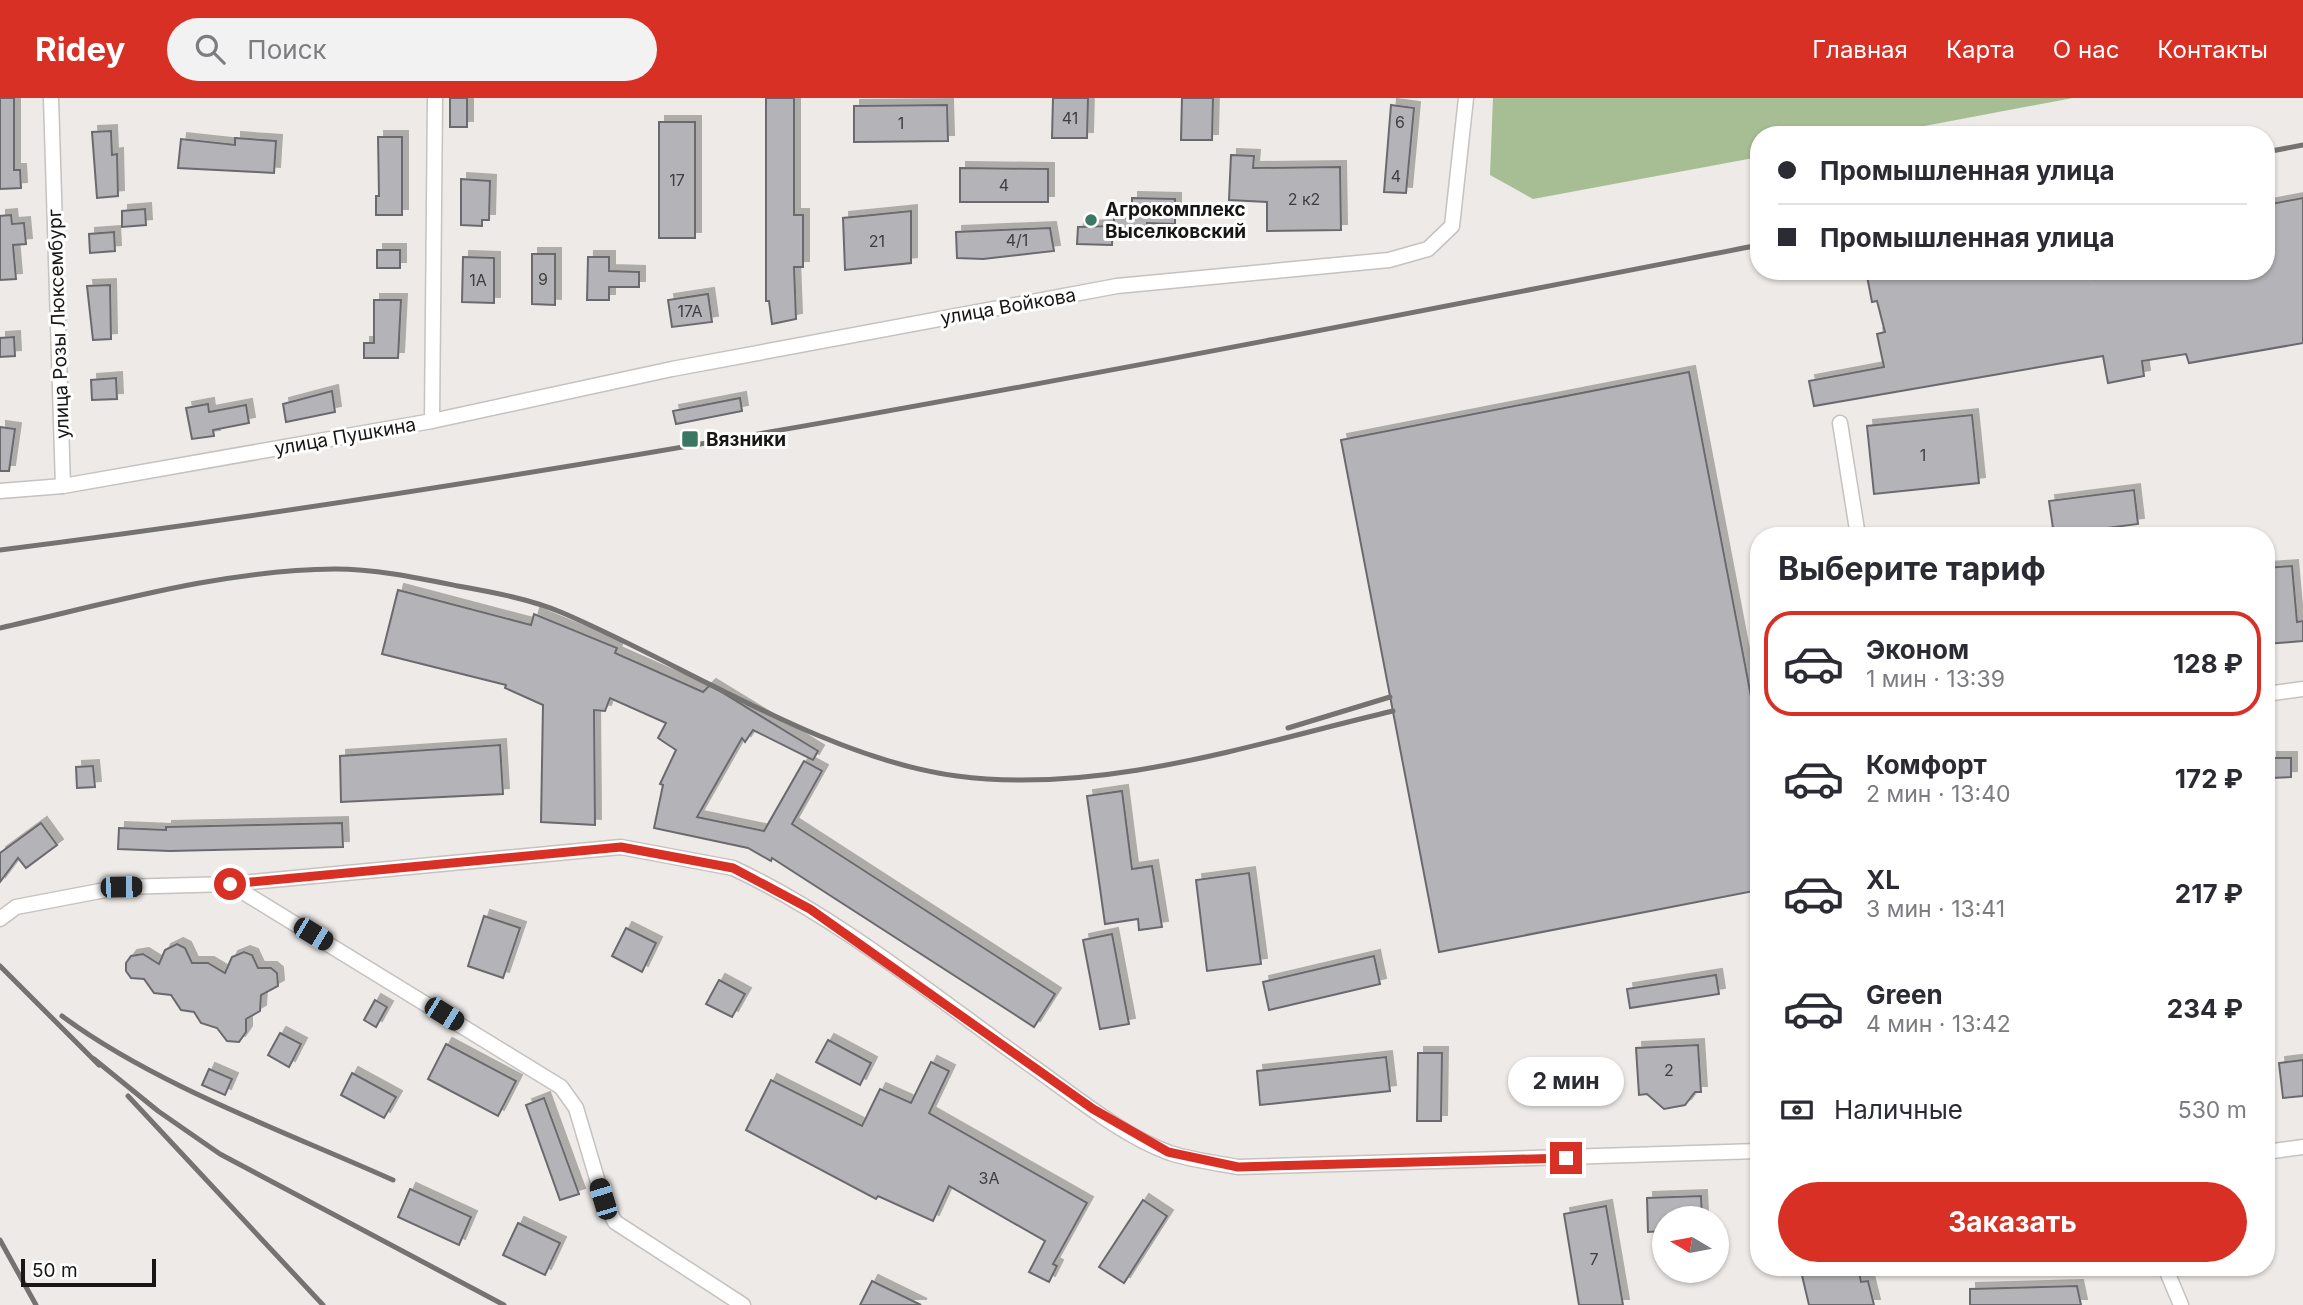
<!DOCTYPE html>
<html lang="ru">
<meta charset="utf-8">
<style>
body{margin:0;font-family:Inter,sans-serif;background:#f2f2f3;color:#2b2b33;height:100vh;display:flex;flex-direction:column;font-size:26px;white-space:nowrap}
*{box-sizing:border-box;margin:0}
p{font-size:23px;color:#7c7c81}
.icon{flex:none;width:38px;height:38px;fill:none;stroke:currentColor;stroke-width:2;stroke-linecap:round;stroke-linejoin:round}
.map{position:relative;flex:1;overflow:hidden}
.panel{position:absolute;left:1750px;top:429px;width:525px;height:749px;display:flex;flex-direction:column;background:#fff;border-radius:28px;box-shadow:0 2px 5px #0004}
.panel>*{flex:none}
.guide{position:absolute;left:1750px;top:28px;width:525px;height:154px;border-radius:28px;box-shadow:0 2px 5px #0004;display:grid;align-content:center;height:154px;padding:0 28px;background:#fff}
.needle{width:46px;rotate:280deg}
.fabs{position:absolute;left:1652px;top:1108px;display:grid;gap:14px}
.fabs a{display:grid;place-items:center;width:77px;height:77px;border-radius:50%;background:#fff;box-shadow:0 2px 5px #0004;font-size:35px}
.scale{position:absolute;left:21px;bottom:18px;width:135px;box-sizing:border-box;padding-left:7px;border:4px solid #181716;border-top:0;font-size:19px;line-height:24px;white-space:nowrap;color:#181716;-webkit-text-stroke:5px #fff;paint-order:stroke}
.end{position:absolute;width:32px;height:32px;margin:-16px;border:9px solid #d93025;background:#fff;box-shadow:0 0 0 4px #fff}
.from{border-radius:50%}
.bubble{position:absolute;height:49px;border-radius:24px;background:#fff;box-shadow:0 2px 5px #0004;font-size:23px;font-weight:700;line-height:49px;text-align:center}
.car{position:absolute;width:21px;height:42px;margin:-21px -10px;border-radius:9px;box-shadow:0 0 5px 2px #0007;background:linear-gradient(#222 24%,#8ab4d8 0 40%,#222 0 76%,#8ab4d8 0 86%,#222 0)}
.guide b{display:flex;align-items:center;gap:24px;height:66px;font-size:26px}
.guide b+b{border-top:2px solid #e1e1e2}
.guide i{width:18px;height:18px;background:#2b2b33}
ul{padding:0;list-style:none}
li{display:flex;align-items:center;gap:21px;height:105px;margin:0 14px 10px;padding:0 14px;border:4px solid transparent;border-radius:28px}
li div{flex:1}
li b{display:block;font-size:26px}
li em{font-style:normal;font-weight:700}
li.current{border-color:#d93025}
li>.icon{width:63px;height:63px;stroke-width:1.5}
h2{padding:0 28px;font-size:32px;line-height:84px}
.pay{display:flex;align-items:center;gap:18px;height:77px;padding:0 28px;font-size:26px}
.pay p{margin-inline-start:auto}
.cta{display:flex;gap:14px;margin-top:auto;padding:14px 28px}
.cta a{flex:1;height:80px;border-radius:42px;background:#d93025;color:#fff;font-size:28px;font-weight:700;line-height:80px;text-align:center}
header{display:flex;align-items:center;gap:42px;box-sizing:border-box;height:98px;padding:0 35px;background:#d93025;color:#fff}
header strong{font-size:33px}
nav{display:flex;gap:38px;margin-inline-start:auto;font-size:24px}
.search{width:490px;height:63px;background:#f2f2f3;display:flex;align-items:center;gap:18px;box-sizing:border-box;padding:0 24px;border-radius:38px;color:#7c7c81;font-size:26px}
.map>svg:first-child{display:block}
</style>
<header>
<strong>Ridey</strong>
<div class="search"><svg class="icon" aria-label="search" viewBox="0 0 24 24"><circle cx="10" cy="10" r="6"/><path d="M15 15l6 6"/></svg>Поиск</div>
<nav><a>Главная</a><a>Карта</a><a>О нас</a><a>Контакты</a></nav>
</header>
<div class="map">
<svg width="2303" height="1207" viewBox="0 0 2303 1207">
<defs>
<filter id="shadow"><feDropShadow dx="6" dy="-6" stdDeviation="0" flood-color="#0004"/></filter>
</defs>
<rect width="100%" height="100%" fill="#edeae7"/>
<polygon fill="#a7be94" points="1493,0 2073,0 1877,37 1759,37 1759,59 1533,101 1490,77"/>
<g fill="#b4b3b7" stroke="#6b6a6e" stroke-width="2" filter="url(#shadow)">
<polygon points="0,0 14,0 14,72 20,72 21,90 0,91"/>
<rect x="450" y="0" width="17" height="29"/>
<polygon points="766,0 794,0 794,117 803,117 803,169 794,169 796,221 772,226 769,203 766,203"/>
<polygon points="1053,0 1088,0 1087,40 1052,40"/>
<polygon points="1182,0 1213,0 1212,42 1181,42"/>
<polygon points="947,7 948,43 854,44 854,8"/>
<polygon points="1391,7 1414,10 1406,95 1384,94"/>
<rect x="659" y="24" width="36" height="116"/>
<polygon points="111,33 112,57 117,56 118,98 97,100 92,34"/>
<polygon points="378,39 402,39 402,117 376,117 376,98 379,98"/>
<polygon points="235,40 276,43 274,75 178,70 181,41 235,47"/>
<polygon points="1231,57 1254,58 1253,70 1340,69 1341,132 1267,133 1267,104 1229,102"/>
<polygon points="960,70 1048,71 1048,104 960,104"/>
<polygon points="461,81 490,83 489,122 482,122 482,128 461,127"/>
<polygon points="1132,100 1175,101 1175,126 1147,125 1147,135 1114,134 1114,119 1132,120"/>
<polygon points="2303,100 2303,245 2189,265 2186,256 2142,263 2144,278 2108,285 2103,258 1814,308 1809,283 1884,269 1877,236 1885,234 1877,203 1872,204 1866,173 1903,173 1904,177 1921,173 2096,173 2096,181 2135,173 2266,173 2266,107"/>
<polygon points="145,111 146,127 122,129 122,113"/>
<polygon points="911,113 911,165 845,172 843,120"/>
<polygon points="11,117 12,126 24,125 26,146 13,147 16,181 0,182 0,118"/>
<polygon points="1113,128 1112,147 1077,146 1078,129"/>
<polygon points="1050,130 1054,153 983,161 957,160 956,134"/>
<polygon points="114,134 115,153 90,155 89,136"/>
<rect x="377" y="152" width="23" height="18"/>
<polygon points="532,156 555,156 555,207 532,206"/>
<polygon points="463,159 494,160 494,205 462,204"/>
<polygon points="588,159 609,159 609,173 639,174 639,189 609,189 609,202 587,202"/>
<polygon points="110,187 111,241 93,242 87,188"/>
<polygon points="708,196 712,224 672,229 668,202"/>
<polygon points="374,202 401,202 398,260 364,260 364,245 374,245"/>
<polygon points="14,239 15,258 0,259 0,240"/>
<polygon points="1689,274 1759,640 1759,792 1439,854 1341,342"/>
<polygon points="116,280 117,301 92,302 91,282"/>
<polygon points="332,293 335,314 286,324 283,306"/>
<polygon points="740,300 742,313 676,326 673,313"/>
<polygon points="208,306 209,314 246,307 249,325 213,332 214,338 192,341 186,310"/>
<polygon points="1972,317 1979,385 1874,396 1867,328"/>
<polygon points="0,329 15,331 9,373 0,373"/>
<polygon points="2134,392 2138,426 2054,437 2049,403"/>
<polygon points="2292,468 2297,524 2303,523 2303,543 2266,546 2266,470"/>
<polygon points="398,492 531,527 534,516 617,550 615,555 703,594 710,587 818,653 813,662 753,632 745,644 742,640 697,719 764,733 804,663 822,673 792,726 1055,896 1034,929 772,760 771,763 748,750 654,730 663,687 660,686 676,652 658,640 666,625 610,600 605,613 594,612 595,727 541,724 543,607 505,590 506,587 382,556"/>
<polygon points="500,647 503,696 341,704 340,658"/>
<polygon points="2271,660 2291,660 2291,679 2271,680"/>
<polygon points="93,668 95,689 77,690 76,669"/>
<polygon points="1122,693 1132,771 1152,768 1162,829 1139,832 1138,821 1105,826 1087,698"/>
<polygon points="41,725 57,747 26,770 18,760 0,784 0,755"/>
<polygon points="342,725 343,749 170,753 118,751 119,730 166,732 166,729"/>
<polygon points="1249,775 1261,866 1207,873 1196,782"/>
<polygon points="484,818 520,830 503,880 468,868"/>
<polygon points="626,830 656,845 642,874 612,858"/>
<polygon points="1112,836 1129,926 1100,931 1083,842"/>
<polygon points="177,846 185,850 192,865 208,865 225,875 232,859 244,854 252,857 258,870 271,870 277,875 278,888 261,897 260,913 246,921 246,934 239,944 227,943 217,930 201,925 194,914 181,912 171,897 154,895 144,881 131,880 126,873 126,865 131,858 143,856 159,866 165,852"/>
<polygon points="1374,858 1380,886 1269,912 1263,884"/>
<polygon points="1716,877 1719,896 1630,910 1627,891"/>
<polygon points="719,882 745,896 732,919 706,906"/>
<polygon points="375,902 387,909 376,929 364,922"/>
<polygon points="280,935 301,946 289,969 268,957"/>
<polygon points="828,942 871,965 860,987 816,964"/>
<polygon points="446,946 516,983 498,1018 428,981"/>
<polygon points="1698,947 1701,994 1695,994 1685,1007 1664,1011 1647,996 1639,997 1636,950"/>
<polygon points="1418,955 1442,955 1441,1023 1417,1023"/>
<polygon points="1386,959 1390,993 1260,1007 1257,973"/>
<polygon points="2303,962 2303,998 2283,1000 2279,965"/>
<polygon points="931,964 949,973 929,1015 1087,1105 1053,1166 1057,1168 1049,1184 1029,1174 1045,1143 949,1088 933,1123 878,1098 876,1101 746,1032 771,982 862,1028 880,991 911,1005"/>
<polygon points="209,971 232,981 225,997 202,987"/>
<polygon points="352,975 396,999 384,1020 341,997"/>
<polygon points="544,1000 579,1096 560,1102 526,1007"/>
<polygon points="410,1091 471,1119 459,1147 398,1119"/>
<polygon points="1701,1098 1702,1120 1664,1120 1664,1133 1648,1134 1647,1100"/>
<polygon points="1143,1102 1167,1118 1124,1185 1099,1169"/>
<polygon points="1606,1108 1623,1207 1579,1207 1564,1116"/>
<polygon points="518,1125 560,1145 545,1177 503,1157"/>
<polygon points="1800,1169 1858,1169 1861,1184 1868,1183 1874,1207 1809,1207"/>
<polygon points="872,1183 921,1207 860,1207"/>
<polygon points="2077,1188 2081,1207 1970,1207 1970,1191"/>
</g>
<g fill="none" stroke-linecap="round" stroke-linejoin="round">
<g stroke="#c5c2bf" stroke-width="17">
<g id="minor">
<polyline points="51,0 63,388"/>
<polyline points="432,323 435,0"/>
<polyline points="1840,325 1858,438"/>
<polyline points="0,393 63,388 432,323 672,271 1117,188 1389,162 1428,151 1452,128 1466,0"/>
<polyline points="2266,596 2303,591"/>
<polyline points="230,786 561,989 576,1010 603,1101 615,1124 743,1207"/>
<path d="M0,821L16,809L121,789L230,786L621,749L733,770C842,821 941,904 1039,973C1078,1001 1125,1039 1170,1055C1192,1062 1216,1065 1238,1069L1759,1053"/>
<polyline points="2266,1054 2303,1049"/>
<polyline points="2165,1169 2181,1207"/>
</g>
</g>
<use href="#minor" stroke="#fff" stroke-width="14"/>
<g stroke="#757371" stroke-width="5">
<polyline points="2266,54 2303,47"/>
<path d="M0,452C590,377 1175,261 1759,147"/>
<path d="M0,530C110,505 222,472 335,471C375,471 418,480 458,488C492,494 530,501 563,515C685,567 826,661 957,678C1102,697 1253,646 1393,613"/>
<polyline points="1288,630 1390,599"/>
<polyline points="0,868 99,967"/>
<path d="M62,918C155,987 286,1034 393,1082"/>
<polyline points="94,961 158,1013 220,1056 504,1207"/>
<polyline points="128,998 323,1207"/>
<polyline points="0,1142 36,1207"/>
</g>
</g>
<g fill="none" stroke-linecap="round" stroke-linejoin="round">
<polyline stroke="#d93025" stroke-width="9" points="230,786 621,749 733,770 810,811 1093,1011 1168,1054 1238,1069 1566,1060"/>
</g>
<g fill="#3b7864" stroke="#fff" stroke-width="2.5">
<circle cx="1091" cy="122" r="7"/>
<rect x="681" y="332" width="18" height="18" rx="3.5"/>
</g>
<g text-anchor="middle" stroke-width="6" stroke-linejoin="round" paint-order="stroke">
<g font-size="16" fill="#3f3e3e">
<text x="1070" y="26">41</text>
<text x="1400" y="30">6</text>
<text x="901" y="31">1</text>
<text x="1396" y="84">4</text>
<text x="677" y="88">17</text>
<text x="1004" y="93">4</text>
<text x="1304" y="107">2 к2</text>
<text x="1017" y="148">4/1</text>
<text x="877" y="149">21</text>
<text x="543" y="187">9</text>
<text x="478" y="188">1А</text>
<text x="690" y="219">17А</text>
<text x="1923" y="363">1</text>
<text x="1669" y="978">2</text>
<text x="989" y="1086">3А</text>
<text x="1594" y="1167">7</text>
</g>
<g font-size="19" font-weight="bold" fill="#181716" stroke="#fff" text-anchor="start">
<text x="1105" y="118">Агрокомплекс<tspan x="1105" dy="22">Выселковский</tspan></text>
<text x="706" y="348">Вязники</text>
</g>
<g font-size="19" fill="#181716" stroke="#fff">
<text transform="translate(1008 208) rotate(-10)" y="7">улица Войкова</text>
<text transform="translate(58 226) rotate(-92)" y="7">улица Розы Люксембург</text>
<text transform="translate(345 338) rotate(-10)" y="7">улица Пушкина</text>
</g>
</g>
</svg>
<div class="fabs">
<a><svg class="needle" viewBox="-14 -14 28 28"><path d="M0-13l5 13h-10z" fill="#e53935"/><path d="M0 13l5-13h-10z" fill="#7c7c81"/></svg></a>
</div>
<div class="scale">50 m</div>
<i class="end from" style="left:230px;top:786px"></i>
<i class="end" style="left:1566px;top:1060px"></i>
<div class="bubble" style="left:1508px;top:959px;width:116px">2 мин</div>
<i class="car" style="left:121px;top:789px;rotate:89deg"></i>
<i class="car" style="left:313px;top:836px;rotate:121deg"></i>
<i class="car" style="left:444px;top:916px;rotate:122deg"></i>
<i class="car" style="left:603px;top:1101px;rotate:343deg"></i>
<div class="guide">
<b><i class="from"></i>Промышленная улица</b>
<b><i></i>Промышленная улица</b>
</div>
<section class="panel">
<h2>Выберите тариф</h2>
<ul>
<li class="current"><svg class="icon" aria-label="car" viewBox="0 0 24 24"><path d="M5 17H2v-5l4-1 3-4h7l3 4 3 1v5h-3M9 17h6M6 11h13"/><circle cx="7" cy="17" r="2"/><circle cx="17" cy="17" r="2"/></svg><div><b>Эконом</b><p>1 мин · 13:39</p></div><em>128 ₽</em></li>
<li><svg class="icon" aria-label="car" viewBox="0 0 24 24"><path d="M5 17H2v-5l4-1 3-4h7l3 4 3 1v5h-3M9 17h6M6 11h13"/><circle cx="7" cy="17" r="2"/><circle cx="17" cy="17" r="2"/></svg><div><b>Комфорт</b><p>2 мин · 13:40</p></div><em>172 ₽</em></li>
<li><svg class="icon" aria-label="car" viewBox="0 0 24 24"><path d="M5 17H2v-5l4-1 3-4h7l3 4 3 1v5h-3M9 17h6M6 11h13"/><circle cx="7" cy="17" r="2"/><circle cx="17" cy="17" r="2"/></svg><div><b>XL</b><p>3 мин · 13:41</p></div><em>217 ₽</em></li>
<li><svg class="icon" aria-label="car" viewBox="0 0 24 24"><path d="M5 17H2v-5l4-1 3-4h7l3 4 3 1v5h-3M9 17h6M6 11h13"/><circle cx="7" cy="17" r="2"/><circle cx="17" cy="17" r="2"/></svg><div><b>Green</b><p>4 мин · 13:42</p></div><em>234 ₽</em></li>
</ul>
<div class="pay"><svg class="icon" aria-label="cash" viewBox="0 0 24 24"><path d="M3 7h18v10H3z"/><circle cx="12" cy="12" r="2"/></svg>Наличные<p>530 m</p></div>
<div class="cta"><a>Заказать</a></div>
</section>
</div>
